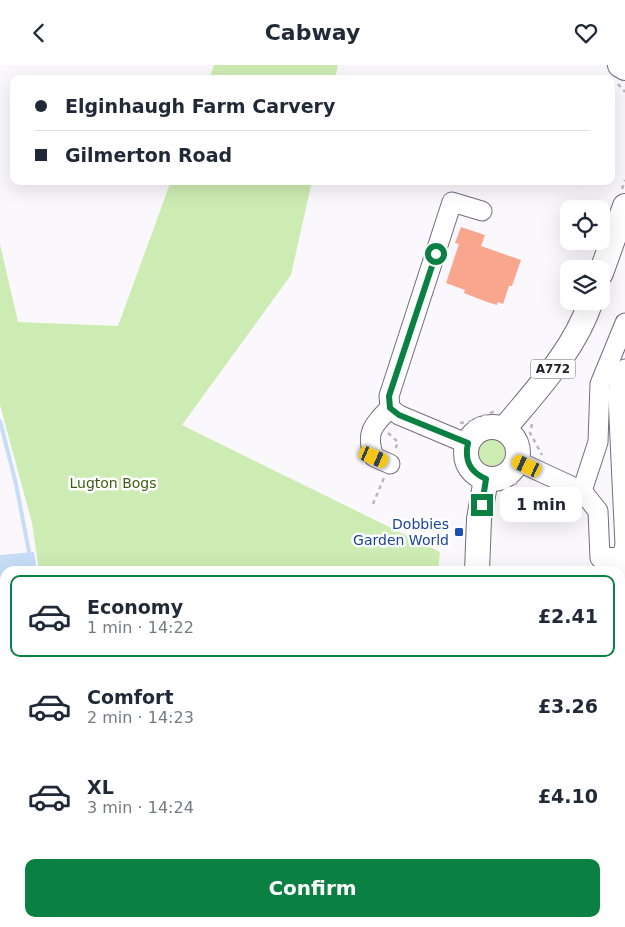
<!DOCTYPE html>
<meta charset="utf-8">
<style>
body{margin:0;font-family:"DejaVu Sans",sans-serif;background:#f2f2f3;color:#1f2937;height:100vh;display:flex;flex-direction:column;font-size:19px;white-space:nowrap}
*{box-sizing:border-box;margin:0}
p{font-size:16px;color:#747a83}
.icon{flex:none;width:28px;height:28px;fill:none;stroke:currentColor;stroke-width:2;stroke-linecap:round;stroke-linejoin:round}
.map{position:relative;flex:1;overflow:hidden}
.sheet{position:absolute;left:0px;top:501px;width:625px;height:361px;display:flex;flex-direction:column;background:#fff;border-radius:15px 15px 0 0;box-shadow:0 5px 20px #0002}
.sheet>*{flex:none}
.hud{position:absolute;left:10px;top:10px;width:605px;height:110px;border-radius:10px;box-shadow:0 5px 20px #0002;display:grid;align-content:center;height:110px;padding:0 25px;background:#fff}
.controls{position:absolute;left:560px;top:135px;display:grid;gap:10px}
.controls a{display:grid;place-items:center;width:50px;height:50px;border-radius:10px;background:#fff;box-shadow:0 5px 20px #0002;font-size:25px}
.end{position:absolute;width:22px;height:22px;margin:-11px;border:6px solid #0b8043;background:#fff;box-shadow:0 0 0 2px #fff}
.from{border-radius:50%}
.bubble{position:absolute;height:35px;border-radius:10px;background:#fff;box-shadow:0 5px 20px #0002;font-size:16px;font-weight:800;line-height:35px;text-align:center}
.car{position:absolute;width:15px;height:30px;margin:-15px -8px;border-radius:6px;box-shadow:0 0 4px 1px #0007;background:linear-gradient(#f5c518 24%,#345 0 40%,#f5c518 0 76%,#345 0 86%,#f5c518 0)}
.hud b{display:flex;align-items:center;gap:18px;height:48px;font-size:19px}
.hud b+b{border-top:1px solid #e0e1e3}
.hud i{width:12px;height:12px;background:#1f2937}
ul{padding:9px 0 0;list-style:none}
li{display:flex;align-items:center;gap:15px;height:82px;margin:0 10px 8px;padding:0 15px;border:2px solid transparent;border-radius:10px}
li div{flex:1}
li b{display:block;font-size:19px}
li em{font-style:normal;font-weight:800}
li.selected{border-color:#0b8043}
li>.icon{width:45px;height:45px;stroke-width:1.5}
.button{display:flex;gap:10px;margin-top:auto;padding:10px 25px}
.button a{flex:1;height:58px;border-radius:10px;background:#0b8043;color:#fff;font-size:20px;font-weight:800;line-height:58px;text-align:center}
header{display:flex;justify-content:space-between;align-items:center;height:65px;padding:0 25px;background:#fff;font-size:22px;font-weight:800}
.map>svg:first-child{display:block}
</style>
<header><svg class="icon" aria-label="back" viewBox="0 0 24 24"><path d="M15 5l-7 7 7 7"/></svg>Cabway<svg class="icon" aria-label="heart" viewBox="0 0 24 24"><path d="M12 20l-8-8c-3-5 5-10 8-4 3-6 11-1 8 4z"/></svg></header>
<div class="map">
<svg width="625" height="862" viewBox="0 0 625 862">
<rect width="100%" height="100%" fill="#fbf8fd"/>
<g fill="#cdecb3">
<polygon points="214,0 338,0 335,14 209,14"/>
<polygon points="171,116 312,116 291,210 182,360 440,487 438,506 39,506 32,458 0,340 0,179 18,257 118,261"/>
<circle cx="493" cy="388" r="18"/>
<rect x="28" y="858" width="385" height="4"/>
</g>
<polygon fill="#c7ddf6" points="34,487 37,506 5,506 5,681 2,681 0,678 0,490"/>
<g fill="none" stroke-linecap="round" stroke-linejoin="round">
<g stroke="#c7ddf6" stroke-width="4">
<polyline points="0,356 16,419 30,492"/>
<polyline points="31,862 32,858"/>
</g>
</g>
<polygon fill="#f9a68f" points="461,162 485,170 481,181 521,195 512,221 509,221 503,239 498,237 497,240 487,237 464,228 465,225 446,218 459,179 455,178"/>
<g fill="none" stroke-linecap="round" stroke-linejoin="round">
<g stroke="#786b7f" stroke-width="21">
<g id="minor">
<polyline points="468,379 399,350 390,343 389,331 452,137 482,146"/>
<polyline points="517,396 582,426 598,446 600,493 622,492 625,480 618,331 620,310 625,304"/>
<path d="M390,399L374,392C365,368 373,360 390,343"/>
<polyline points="582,426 598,377 600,319 625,258"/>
<polyline points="622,492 624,500 625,515"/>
<polyline points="620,569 625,566"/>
<polyline points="507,862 507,858"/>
</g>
</g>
<g stroke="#786b7f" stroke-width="26">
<g id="major">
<polyline points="620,0 625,3"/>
<polyline points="601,208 625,141"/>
<circle cx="492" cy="388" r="26"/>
<path d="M504,364C537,324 574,286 591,236"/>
<polyline points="477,506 479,454 486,414"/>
<polyline points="433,862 433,858"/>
</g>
</g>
<g stroke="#bab6bc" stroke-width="2.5" stroke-dasharray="4 4" stroke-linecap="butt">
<polyline points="618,19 625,27"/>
<polyline points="622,124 625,115"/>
<polyline points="460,358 469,357 495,346"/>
<polyline points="532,359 530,368 542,390"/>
<polyline points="388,368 398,377 395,385"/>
<polyline points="461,394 468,412"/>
<polyline points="502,430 506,425 521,415"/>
<polyline points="373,439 384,413"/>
<polyline points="22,858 22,862"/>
</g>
<use href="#minor" stroke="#fff" stroke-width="19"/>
<use href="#major" stroke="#fff" stroke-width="24"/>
</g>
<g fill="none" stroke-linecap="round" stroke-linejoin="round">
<path stroke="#0b8043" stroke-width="6" d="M436,189L389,331L390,343L399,350L468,378C464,396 470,407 486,414L482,440"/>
</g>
<rect fill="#1a4fb4" stroke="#fff" stroke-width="2" x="454" y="462" width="10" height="10" rx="2.5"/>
<g text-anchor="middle" stroke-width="5" stroke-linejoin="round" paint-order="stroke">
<rect fill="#fff" stroke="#676369" stroke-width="1" x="530.5" y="294.5" width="45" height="19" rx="4"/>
<g font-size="12" font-weight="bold" fill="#262029">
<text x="553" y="308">A772</text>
</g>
<g font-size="14" fill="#3d5e15" stroke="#fff">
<text x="113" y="423">Lugton Bogs</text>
</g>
<g font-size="14" fill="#164399" stroke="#fff" text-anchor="end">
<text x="449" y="464">Dobbies<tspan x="449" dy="16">Garden World</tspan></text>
</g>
</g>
</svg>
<div class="controls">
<a><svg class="icon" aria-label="locate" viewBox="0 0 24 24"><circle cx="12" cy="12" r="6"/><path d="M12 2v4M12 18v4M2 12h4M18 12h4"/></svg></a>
<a><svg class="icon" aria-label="layers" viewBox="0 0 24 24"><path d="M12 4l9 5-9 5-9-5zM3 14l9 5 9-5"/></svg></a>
</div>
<i class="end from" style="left:436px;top:189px"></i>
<i class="end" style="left:482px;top:440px"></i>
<div class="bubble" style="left:500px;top:422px;width:82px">1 min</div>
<i class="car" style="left:374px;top:392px;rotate:113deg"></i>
<i class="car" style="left:527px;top:401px;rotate:295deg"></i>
<div class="hud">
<b><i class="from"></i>Elginhaugh Farm Carvery</b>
<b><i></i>Gilmerton Road</b>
</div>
<section class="sheet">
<ul>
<li class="selected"><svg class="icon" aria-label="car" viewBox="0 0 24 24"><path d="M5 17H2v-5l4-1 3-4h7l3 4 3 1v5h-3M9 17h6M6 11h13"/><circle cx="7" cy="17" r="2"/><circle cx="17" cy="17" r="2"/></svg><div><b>Economy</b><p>1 min · 14:22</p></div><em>£2.41</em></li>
<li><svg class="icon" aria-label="car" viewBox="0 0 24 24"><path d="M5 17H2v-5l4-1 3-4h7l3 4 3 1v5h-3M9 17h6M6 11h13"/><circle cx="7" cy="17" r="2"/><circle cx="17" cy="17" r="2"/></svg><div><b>Comfort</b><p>2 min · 14:23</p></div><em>£3.26</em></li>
<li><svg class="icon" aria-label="car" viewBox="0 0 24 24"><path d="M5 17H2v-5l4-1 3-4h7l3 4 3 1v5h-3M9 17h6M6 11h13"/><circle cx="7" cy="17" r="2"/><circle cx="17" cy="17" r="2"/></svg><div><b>XL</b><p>3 min · 14:24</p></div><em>£4.10</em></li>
</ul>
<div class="button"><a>Confirm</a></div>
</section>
</div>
